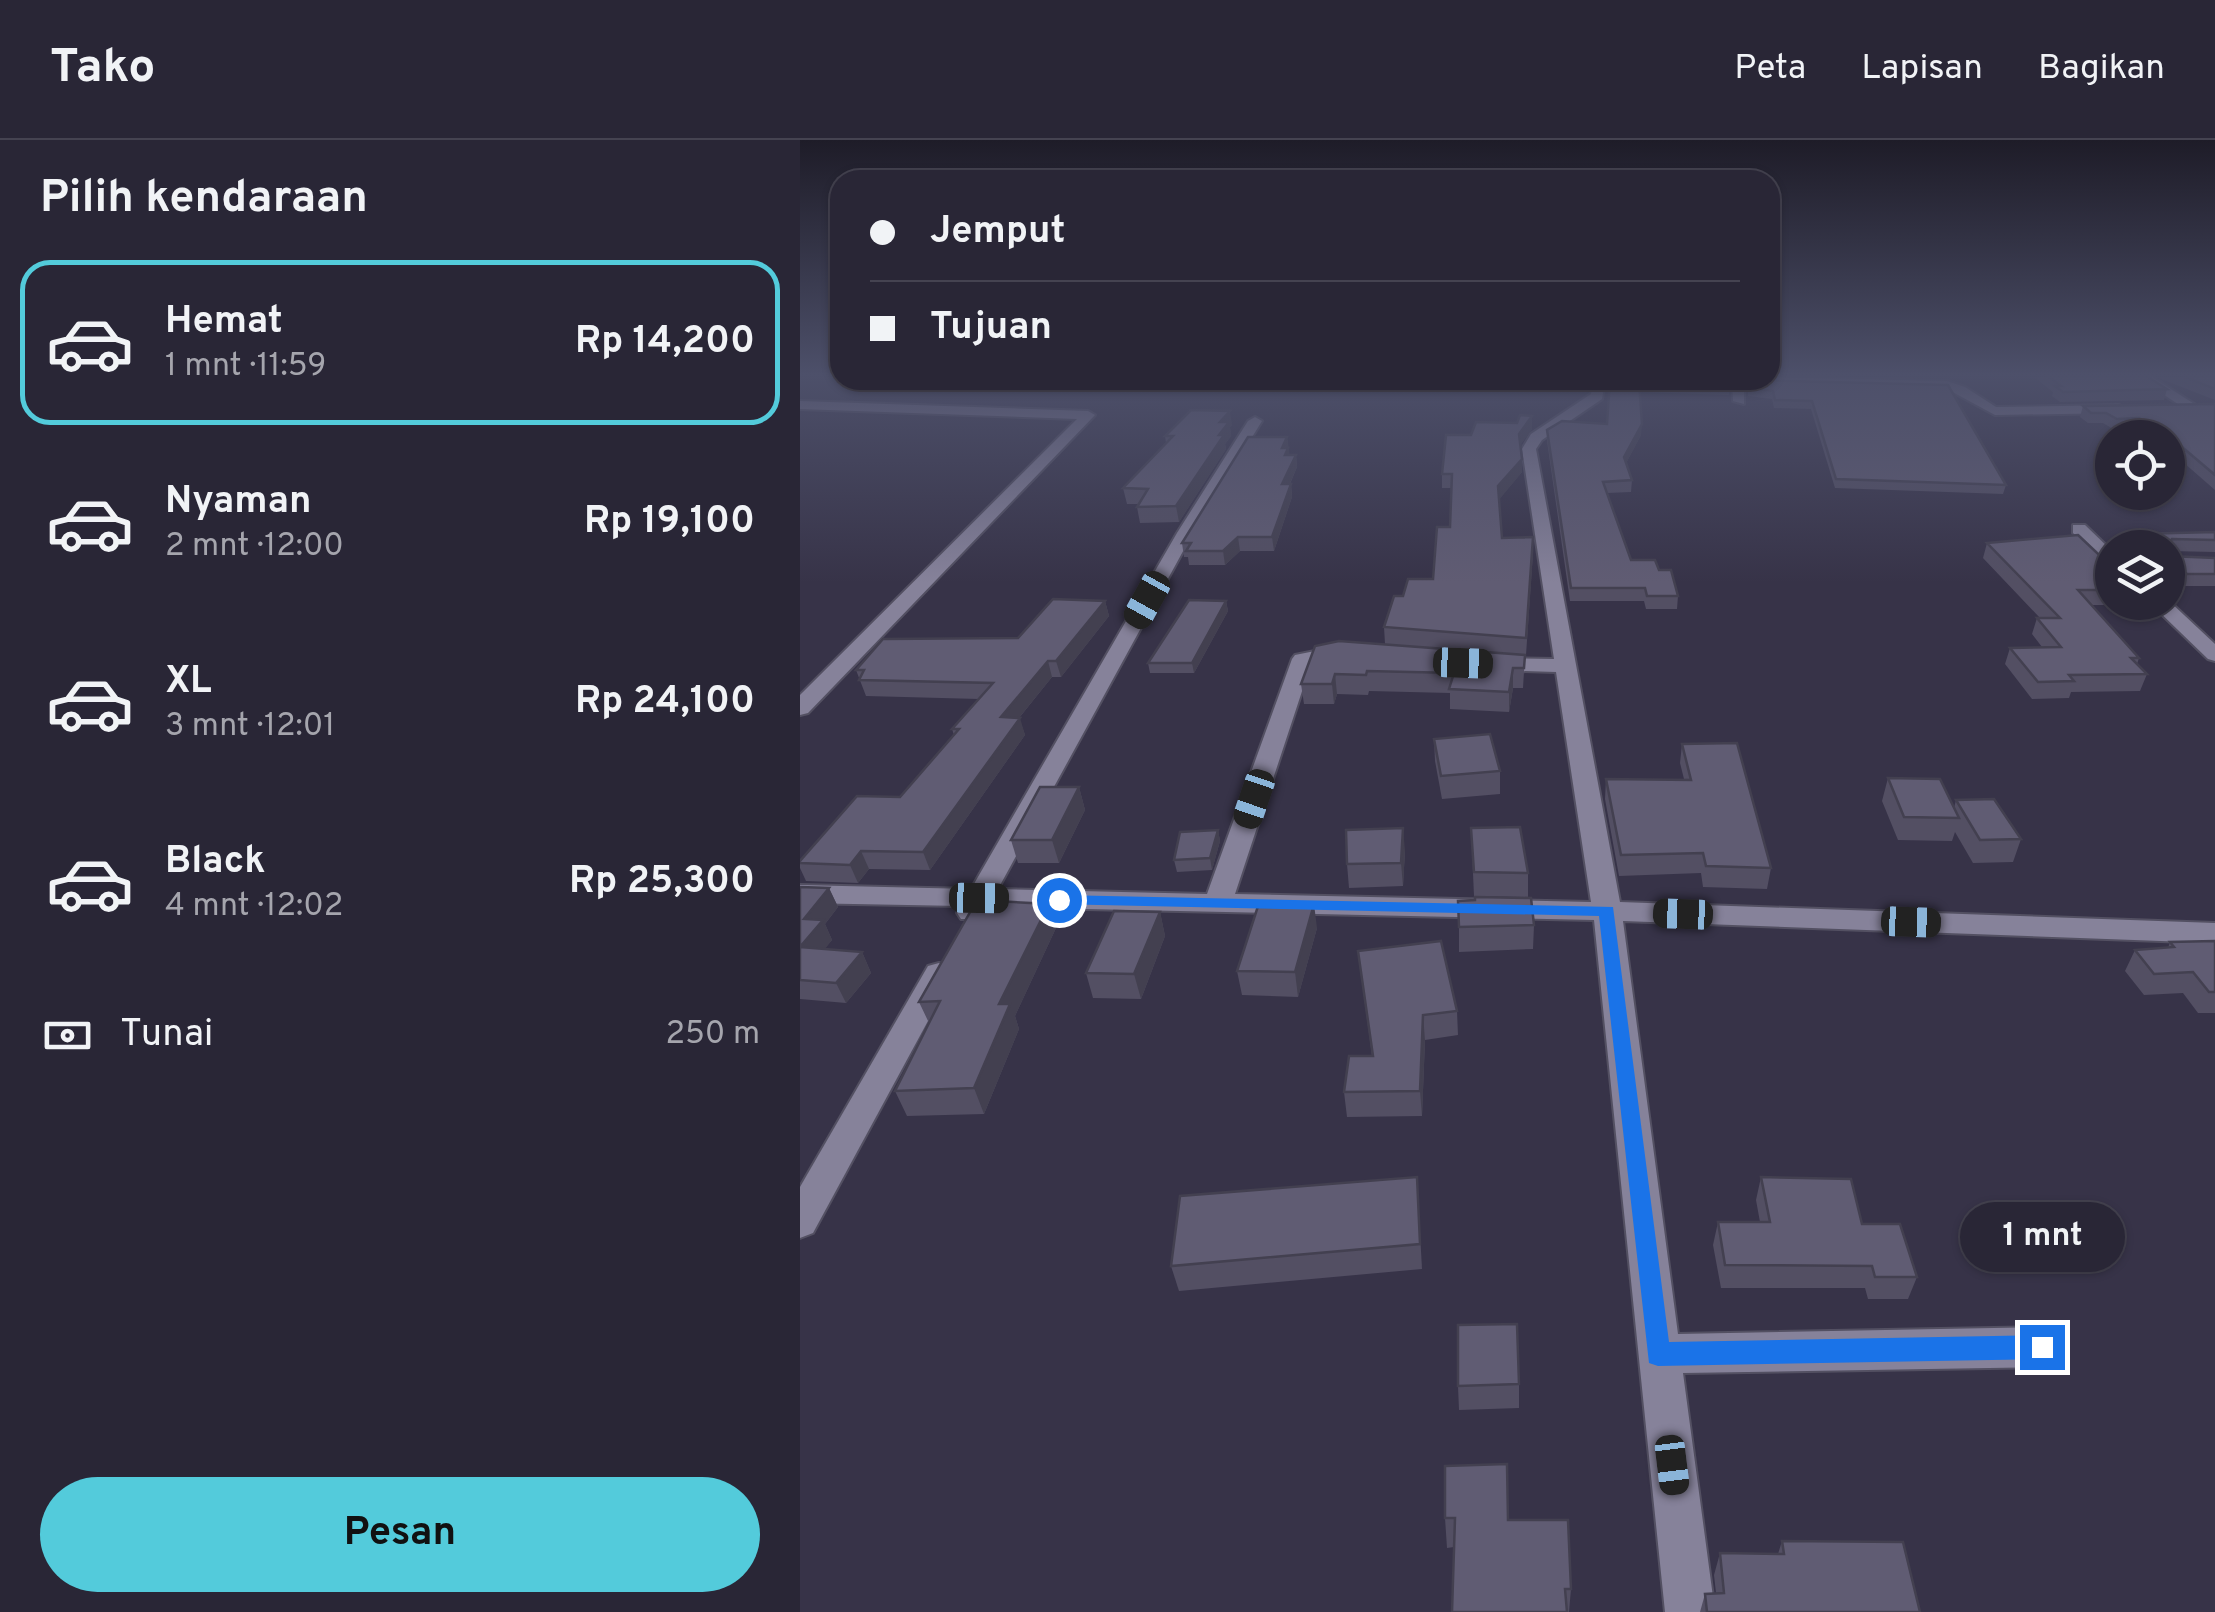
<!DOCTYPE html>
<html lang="id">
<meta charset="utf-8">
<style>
body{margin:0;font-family:Overpass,sans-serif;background:#312e3e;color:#f1f3f6;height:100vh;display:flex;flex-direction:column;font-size:38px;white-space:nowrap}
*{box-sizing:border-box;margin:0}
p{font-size:32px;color:#a5a5ad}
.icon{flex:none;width:55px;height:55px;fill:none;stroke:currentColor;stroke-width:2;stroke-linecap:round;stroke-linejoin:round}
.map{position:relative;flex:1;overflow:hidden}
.sheet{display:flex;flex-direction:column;background:#292636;width:800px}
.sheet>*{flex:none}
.hud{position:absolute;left:30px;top:30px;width:950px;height:220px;border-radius:30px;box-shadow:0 2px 8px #0004,0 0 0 2px #454351;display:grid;align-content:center;height:220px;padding:0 40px;background:#292636}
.buttons{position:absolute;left:1295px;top:280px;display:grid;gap:20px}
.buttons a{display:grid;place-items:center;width:90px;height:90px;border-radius:50%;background:#292636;box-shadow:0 2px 8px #0004,0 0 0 2px #454351;font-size:50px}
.end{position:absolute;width:45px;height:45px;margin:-22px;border:12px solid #1a73e8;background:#fff;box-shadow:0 0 0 5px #fff}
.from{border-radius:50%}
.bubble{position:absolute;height:70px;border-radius:35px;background:#292636;box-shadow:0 2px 8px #0004,0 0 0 2px #454351;font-size:32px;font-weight:700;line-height:70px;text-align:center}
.car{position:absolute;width:30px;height:60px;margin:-30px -15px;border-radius:12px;box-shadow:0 0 8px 2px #0007;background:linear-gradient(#222 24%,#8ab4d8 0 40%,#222 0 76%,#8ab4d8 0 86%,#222 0)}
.hud b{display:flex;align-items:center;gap:35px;height:95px;font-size:38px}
.hud b+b{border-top:2px solid #454351}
.hud i{width:25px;height:25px;background:#f1f3f6}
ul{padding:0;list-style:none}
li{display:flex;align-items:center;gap:30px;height:165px;margin:0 20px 15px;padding:0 20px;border:5px solid transparent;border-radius:30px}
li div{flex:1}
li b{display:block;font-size:38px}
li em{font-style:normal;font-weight:700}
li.active{border-color:#53cbdb}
li>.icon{width:90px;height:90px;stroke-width:1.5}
h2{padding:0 40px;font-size:45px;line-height:120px}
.pay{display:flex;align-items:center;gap:25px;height:110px;padding:0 40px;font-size:38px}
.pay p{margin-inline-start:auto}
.action{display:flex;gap:20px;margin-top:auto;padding:20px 40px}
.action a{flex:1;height:115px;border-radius:60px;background:#53cbdb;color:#111;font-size:40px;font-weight:700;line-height:115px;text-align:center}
header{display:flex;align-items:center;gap:60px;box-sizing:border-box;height:140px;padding:0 50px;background:#292636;border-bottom:2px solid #454351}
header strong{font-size:48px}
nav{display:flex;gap:55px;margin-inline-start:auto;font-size:35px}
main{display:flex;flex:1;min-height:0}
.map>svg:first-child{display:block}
</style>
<header>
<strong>Tako</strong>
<nav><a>Peta</a><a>Lapisan</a><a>Bagikan</a></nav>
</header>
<main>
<section class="sheet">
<h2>Pilih kendaraan</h2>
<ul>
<li class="active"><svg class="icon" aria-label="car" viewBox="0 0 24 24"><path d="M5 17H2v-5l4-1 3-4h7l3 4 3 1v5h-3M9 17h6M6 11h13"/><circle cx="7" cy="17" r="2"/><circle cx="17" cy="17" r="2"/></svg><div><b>Hemat</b><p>1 mnt · 11:59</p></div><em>Rp 14,200</em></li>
<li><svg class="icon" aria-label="car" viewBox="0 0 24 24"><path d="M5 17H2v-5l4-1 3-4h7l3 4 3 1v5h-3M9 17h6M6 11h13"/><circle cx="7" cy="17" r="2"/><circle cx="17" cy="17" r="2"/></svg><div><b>Nyaman</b><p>2 mnt · 12:00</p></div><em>Rp 19,100</em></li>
<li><svg class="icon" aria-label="car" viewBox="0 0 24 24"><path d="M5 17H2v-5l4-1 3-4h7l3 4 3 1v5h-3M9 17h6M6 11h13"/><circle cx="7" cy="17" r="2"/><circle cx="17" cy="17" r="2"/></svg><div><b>XL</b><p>3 mnt · 12:01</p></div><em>Rp 24,100</em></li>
<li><svg class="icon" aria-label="car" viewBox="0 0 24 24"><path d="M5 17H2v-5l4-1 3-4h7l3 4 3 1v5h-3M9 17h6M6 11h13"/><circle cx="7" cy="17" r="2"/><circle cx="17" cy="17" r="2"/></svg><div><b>Black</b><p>4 mnt · 12:02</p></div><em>Rp 25,300</em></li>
</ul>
<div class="pay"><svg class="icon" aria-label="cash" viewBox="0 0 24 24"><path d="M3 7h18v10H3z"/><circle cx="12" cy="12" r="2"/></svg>Tunai<p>250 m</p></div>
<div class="action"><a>Pesan</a></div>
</section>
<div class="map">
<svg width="1415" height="1472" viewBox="0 0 1415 1472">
<rect width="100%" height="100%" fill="#373348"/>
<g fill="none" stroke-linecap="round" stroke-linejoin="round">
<g stroke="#535062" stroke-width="4">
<g id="minor">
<polygon points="970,237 1147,241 1165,247 1196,267 1319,265 1326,269 1319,273 1195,275 1147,249 955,244 949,240"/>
<polygon points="1337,237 1352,237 1399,267 1387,270"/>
<polygon points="793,240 805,240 802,259 742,300 736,309 820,762 1415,783 1415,803 823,781 878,1194 1242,1187 1257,1193 1263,1207 1257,1221 1242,1227 883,1233 915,1472 865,1472 794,780 189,767 181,779 161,779 157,773 161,766 0,763 0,745 171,749 377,393 448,281 455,277 462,281 393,393 198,749 407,754 492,519 495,515 545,505 555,511 552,515 511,524 435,754 791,762 756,532 687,530 676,524 687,518 754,519 722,309 731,294 791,254"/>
<polygon points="932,240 944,240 944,264 933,261"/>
<polygon points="0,261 288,271 295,275 8,573 0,575 0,555 277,279 0,269"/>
<polygon points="1273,385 1285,385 1312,411 1312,425 1306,424 1273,393"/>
<polygon points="1368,460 1415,504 1415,521 1408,519 1349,462"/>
<polygon points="139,823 150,826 154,833 13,1093 0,1098 0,1047 128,826"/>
</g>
</g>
<use href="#minor" fill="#86829a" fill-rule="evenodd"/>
</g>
<g fill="#534f63">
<polygon points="1234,237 1348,237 1367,249 1364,260 1260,262 1252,256 1253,252"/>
<polygon points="1356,237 1415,237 1415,260"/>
<polygon points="733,240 790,240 789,242 733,242"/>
<polygon points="808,240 930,240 929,255 839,252 841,295 826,323 832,340 831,352 807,353 831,420 859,430 878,456 877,469 846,469 844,461 770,461 747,301 747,290 807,284 810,242"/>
<polygon points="948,240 1148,245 1206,345 1203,354 1035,348 1011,269 974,268 972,259 948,256"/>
<polygon points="1415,264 1415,350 1368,309 1368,298 1352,298 1336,288 1313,289 1303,283 1288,283 1280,277 1283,266"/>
<polygon points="432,285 430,287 431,296 425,304 426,309 379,382 340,383 337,367 339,364 327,364 323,348 366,303 365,296"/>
<polygon points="732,289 720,305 722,332 699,359 702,398 733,412 726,515 585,504 584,487 603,456 633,439 650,387 652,348 642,348 642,334 671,295"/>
<polygon points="487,297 489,315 496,315 497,327 490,344 491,344 492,357 474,411 440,411 425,425 389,425 388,417 384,417 382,403"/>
<polygon points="1415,392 1415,412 1369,411 1370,416 1415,418 1415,446 1383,446 1368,434 1368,408 1334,408 1332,405 1336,394"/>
<polygon points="1187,403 1312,427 1312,462 1332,462 1331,465 1292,465 1339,518 1337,524 1347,534 1340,551 1271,552 1269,558 1232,559 1205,524 1210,508 1242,507 1232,494 1237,478 1240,478 1183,418"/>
<polygon points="305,461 309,476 261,537 252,537 219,578 225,595 130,730 69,729 58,743 6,741 0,728 0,721 100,657 154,595 152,589 179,559 66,556 56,530 218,498"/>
<polygon points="426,461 428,471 394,533 350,533 348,523"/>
<polygon points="515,506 725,515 723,548 713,548 709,572 650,569 650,553 569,551 568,555 537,554 534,564 504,564 501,544"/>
<polygon points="634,599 700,631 700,654 642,659 635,621"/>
<polygon points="882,604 971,728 967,749 903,747 901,733 819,736 805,659 806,639 884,639 880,623"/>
<polygon points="1088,638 1154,668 1156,660 1221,699 1213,722 1173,723 1155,692 1152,701 1098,700 1082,661"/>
<polygon points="279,647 285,670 259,723 218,723 211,700"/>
<polygon points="671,688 728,733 728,757 674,756"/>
<polygon points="418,690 420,701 412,730 377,732 374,720"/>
<polygon points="605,711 603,746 549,748 547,724"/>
<polygon points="0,747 29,748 38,767 25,784 32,800 24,809 62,812 71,833 46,863 0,859"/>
<polygon points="675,760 734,785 733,809 659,812 659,787"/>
<polygon points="360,772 365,796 341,859 293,858 286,833"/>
<polygon points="256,788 215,876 219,889 184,974 107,976 95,951 129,883 119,862"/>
<polygon points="517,788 498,857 442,855 437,831"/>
<polygon points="1415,801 1415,873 1398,873 1383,853 1344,855 1325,831 1335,810 1368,808 1370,802"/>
<polygon points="561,835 657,871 658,895 625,900 622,976 547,977 544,952 572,916"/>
<polygon points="617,1037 622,1129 379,1151 371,1126"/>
<polygon points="961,1037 1062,1084 1117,1137 1108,1159 1068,1159 1065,1148 921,1148 913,1105 918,1082 960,1082 956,1060"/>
<polygon points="719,1244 719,1268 659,1270 658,1246"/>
<polygon points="645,1378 708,1380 771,1449 769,1472 652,1472 654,1407 647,1408"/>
<polygon points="982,1401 1120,1472 900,1472 905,1454 916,1453 914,1435 920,1413 978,1414"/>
</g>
<g fill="#434050">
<polygon points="430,271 432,285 430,287 431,296 425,304 426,309 379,382 376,366 420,282"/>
<polygon points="732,276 732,289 719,307 719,294"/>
<polygon points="842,284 841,295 823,329 824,317"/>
<polygon points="487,297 489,309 490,321 482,308"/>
<polygon points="496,315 497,327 484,357 482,344"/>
<polygon points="722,319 722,332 699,360 698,346"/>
<polygon points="491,344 492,357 474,411 472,397"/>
<polygon points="438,397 440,411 425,425 423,411"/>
<polygon points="305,461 309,476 261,537 256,521"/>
<polygon points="426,461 428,471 394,533 392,523"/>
<polygon points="248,521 252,537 206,594 201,577"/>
<polygon points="713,528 713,548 709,572 709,552"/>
<polygon points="535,534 537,554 534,564 532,544"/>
<polygon points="220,578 225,595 130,730 123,712"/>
<polygon points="279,647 285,670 259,723 252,700"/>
<polygon points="603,688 605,711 603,746 601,723"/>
<polygon points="418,690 420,701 412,730 410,718"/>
<polygon points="61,711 69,729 58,743 50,725"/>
<polygon points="29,748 38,767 25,784 32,800 10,828 0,807 4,779"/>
<polygon points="249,764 256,788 215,876 219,889 184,974 174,948 199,864"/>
<polygon points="514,764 517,788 498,857 495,832"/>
<polygon points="360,772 365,796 341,859 334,834"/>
<polygon points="62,812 71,833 46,863 36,843"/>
<polygon points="623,875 625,900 622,976 620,951"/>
</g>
<g fill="#605c73" stroke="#434050" stroke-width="2.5">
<polygon points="1249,237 1348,237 1367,249 1263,252 1255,246 1261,246"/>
<polygon points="1385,237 1415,237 1415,249"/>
<polygon points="810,240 930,240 930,245 839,242 842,284 824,317 832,340 803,342 831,420 855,420 859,430 871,430 878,456 847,456 845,448 771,448 747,290 762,281 807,284"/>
<polygon points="949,240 1148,245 1206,345 1036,339 1012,261 975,260 973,251 949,248"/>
<polygon points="1415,264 1415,335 1362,290 1339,278 1317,279 1306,273 1291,273 1283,266"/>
<polygon points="391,270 430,271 420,282 429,282 419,295 424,295 376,366 337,367 348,349 323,348 373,296 365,296"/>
<polygon points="720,275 732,276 719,294 722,319 698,346 702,398 733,397 726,498 584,487 594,456 603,456 608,439 633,439 637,387 650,387 652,334 642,334 646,295 671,295 676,282 717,283"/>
<polygon points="448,297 487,297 482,308 488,308 485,315 496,315 482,344 491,344 472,397 438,397 423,411 386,411 391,403 382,403"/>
<polygon points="1415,392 1415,400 1372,399 1369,403 1370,416 1415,418 1415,434 1387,434 1368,418 1368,408 1354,408 1336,394"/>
<polygon points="1278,395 1312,427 1312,450 1278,450 1339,518 1331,518 1347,534 1269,535 1274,541 1238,542 1210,508 1261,507 1237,478 1260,478 1187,403"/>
<polygon points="253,459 305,461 256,521 248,521 201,577 220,578 123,712 61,711 50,725 0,723 0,721 57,656 100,657 159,589 152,589 193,543 59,540 64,530 56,530 83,499 218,498"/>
<polygon points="389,460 426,461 392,523 348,523"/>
<polygon points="539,501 725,515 724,528 713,528 709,552 649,549 654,533 567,531 566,535 535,534 532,544 501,544 515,506"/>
<polygon points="690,594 700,631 641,636 634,599"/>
<polygon points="937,603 971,728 906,726 903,713 821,715 806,639 891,640 882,604"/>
<polygon points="1088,638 1140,639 1159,678 1104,677"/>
<polygon points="240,647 279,647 252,700 211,700"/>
<polygon points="1194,659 1221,699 1180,700 1156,660"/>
<polygon points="720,687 728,733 674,732 671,688"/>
<polygon points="603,688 601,723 547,724 546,690"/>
<polygon points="418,690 410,718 374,720 380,692"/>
<polygon points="0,747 29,748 4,779 23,780 0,807 62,812 36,843 0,840"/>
<polygon points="675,757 731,758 734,785 659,787 658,761 675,760"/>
<polygon points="177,760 249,764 199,864 210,864 174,948 95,951 140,861 119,862"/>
<polygon points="459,763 514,764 495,832 437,831"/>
<polygon points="314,771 360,772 334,834 286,833"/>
<polygon points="641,801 657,871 623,875 620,951 544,952 549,916 573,916 558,811"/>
<polygon points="1415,801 1415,852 1409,852 1393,832 1354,834 1335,810 1374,807 1370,802"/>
<polygon points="617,1037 620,1104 371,1126 380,1056"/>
<polygon points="961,1037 1051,1039 1062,1084 1100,1084 1117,1137 1075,1137 1072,1126 925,1125 918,1082 970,1082"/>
<polygon points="717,1184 719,1244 658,1246 658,1185"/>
<polygon points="707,1324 708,1380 768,1380 771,1449 765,1449 767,1472 652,1472 655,1378 645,1378 645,1326"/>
<polygon points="982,1401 1103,1402 1120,1472 907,1472 905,1454 924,1453 920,1413 984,1414"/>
</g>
<linearGradient id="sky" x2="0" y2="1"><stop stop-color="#1e1c28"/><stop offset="0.53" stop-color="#4d506a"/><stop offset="1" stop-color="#4d506a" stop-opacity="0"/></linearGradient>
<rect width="1415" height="443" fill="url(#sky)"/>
<polygon fill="#1a73e8" points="259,755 813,767 869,1202 1242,1195 1251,1199 1254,1207 1251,1215 1242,1219 858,1226 849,1223 799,776 253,764 253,756"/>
</svg>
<div class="buttons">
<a><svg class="icon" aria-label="locate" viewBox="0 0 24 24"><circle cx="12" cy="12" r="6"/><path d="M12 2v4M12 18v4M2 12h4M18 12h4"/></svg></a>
<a><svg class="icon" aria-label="layers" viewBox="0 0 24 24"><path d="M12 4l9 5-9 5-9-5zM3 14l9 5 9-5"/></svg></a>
</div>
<i class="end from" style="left:259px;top:760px"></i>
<i class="end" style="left:1242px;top:1207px"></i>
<div class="bubble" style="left:1160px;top:1062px;width:165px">1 mnt</div>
<i class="car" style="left:347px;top:460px;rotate:209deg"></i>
<i class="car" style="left:663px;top:523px;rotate:92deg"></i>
<i class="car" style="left:454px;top:659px;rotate:199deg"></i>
<i class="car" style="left:179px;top:758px;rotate:91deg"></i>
<i class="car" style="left:883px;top:774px;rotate:272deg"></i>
<i class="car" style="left:1111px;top:782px;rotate:92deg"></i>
<i class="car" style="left:872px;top:1325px;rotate:173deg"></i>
<div class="hud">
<b><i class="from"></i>Jemput</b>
<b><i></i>Tujuan</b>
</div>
</div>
</main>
